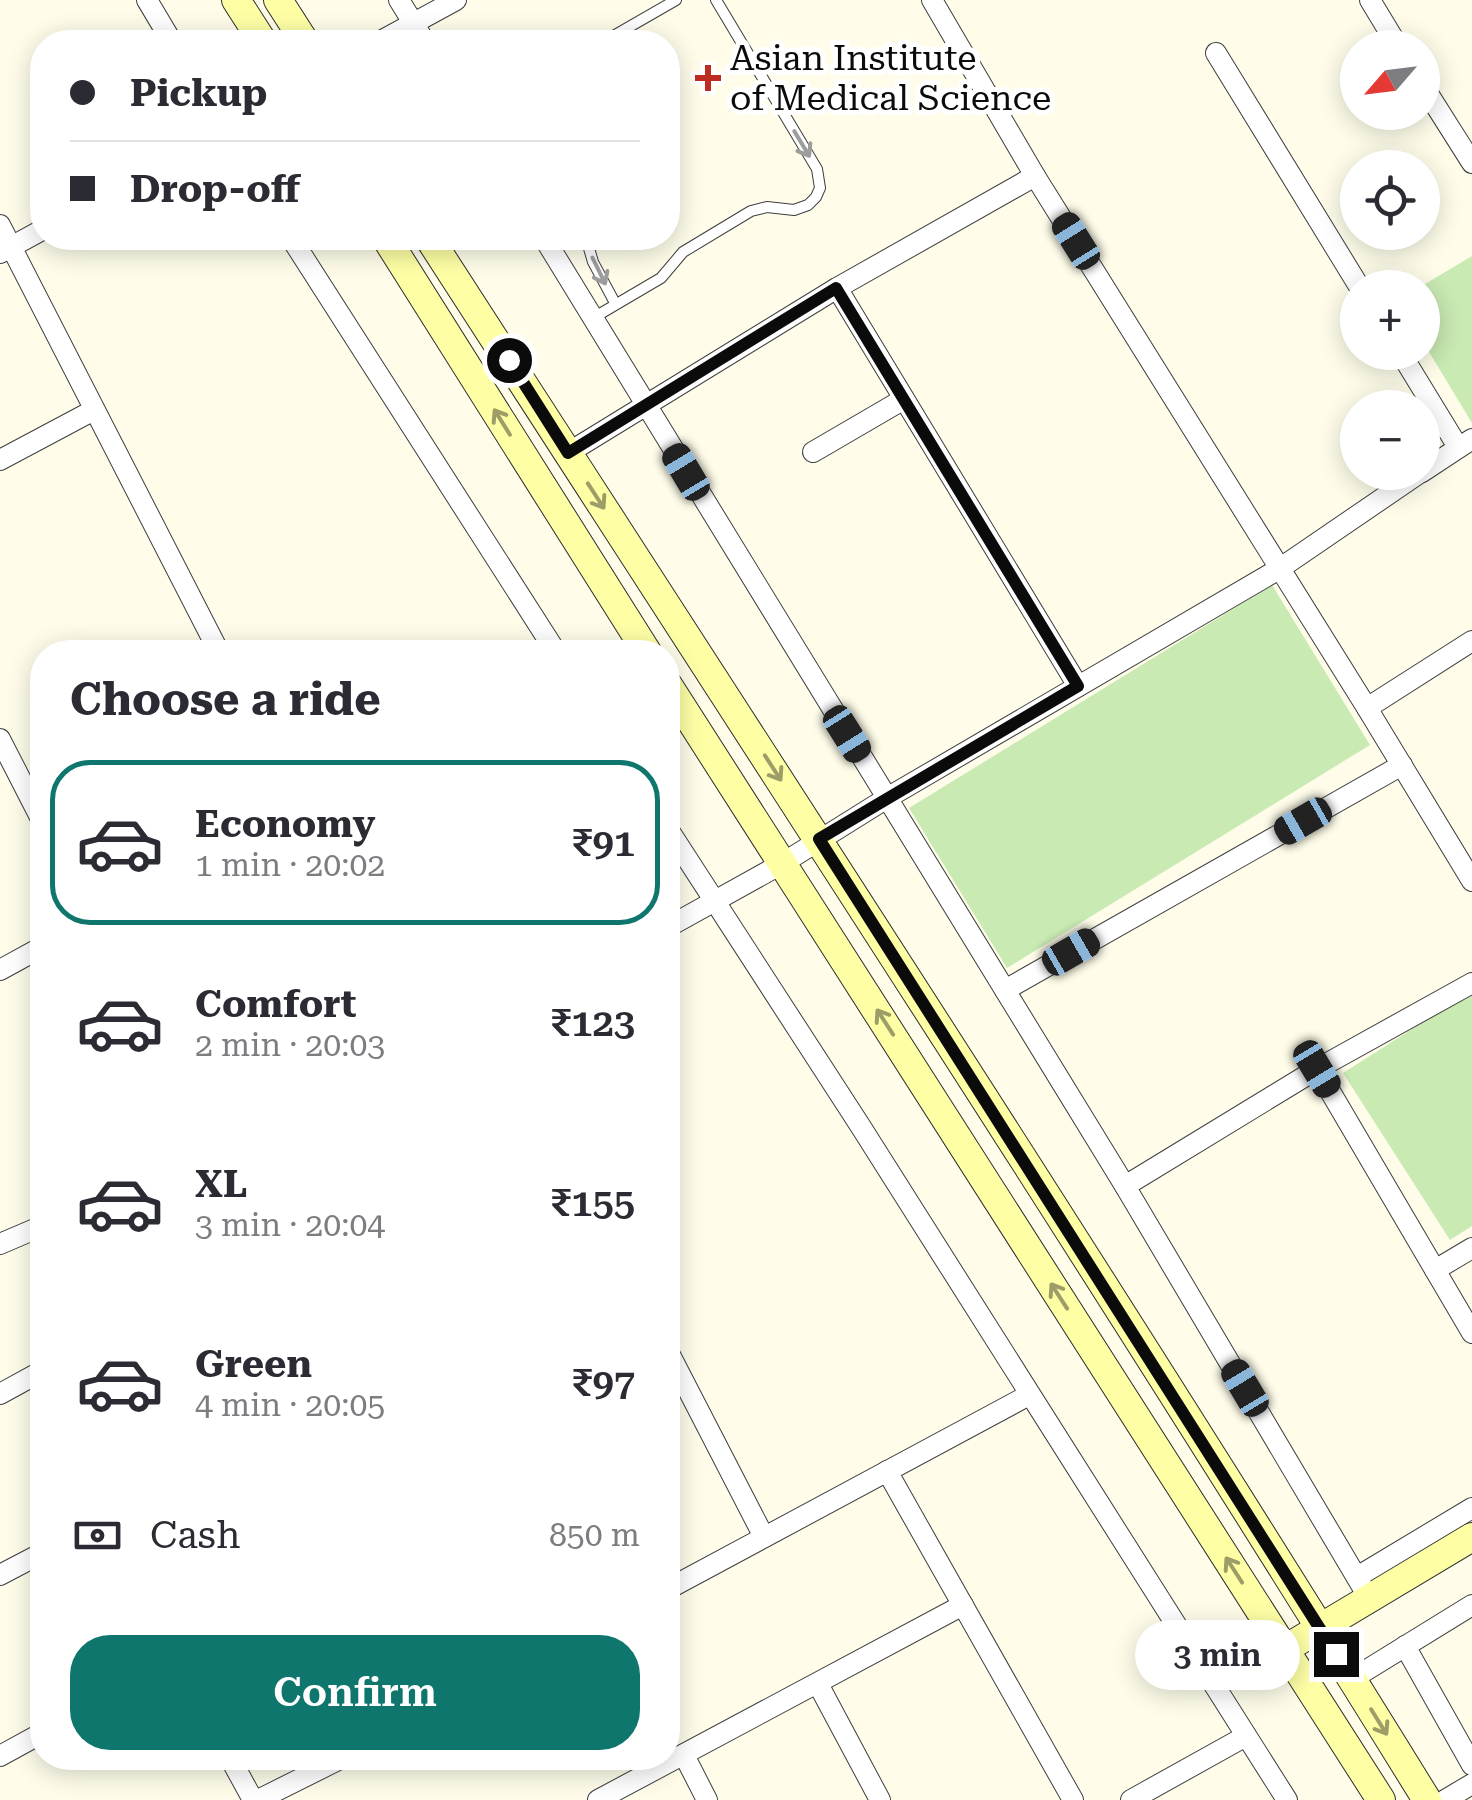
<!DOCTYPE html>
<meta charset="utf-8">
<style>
body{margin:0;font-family:"Roboto Serif",serif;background:#f7f7f7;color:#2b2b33;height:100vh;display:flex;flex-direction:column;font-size:38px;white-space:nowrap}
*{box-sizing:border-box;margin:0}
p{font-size:32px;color:#7c7c81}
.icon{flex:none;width:55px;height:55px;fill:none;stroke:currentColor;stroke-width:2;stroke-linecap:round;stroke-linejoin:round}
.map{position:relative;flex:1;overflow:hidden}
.drawer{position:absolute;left:30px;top:640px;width:650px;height:1130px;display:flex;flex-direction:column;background:#fff;border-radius:40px;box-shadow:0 5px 25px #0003}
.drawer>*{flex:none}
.top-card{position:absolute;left:30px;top:30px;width:650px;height:220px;border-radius:40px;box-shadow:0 5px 25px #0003;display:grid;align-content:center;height:220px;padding:0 40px;background:#fff}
.needle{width:65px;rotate:242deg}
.fabs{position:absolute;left:1340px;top:30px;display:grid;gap:20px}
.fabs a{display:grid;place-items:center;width:100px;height:100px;border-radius:50%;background:#fff;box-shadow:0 5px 25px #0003;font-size:50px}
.end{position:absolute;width:45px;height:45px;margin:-22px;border:12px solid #0b0b0b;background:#fff;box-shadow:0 0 0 5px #fff}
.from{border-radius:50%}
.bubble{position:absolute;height:70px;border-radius:35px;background:#fff;box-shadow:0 5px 25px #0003;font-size:32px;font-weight:600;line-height:70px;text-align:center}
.car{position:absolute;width:30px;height:60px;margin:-30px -15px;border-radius:12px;box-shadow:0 0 8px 2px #0007;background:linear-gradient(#222 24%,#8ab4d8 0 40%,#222 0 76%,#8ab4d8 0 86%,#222 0)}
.top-card b{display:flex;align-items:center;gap:35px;height:95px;font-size:38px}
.top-card b+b{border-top:2px solid #e1e1e2}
.top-card i{width:25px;height:25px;background:#2b2b33}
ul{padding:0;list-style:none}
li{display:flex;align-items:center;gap:30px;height:165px;margin:0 20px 15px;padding:0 20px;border:5px solid transparent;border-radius:40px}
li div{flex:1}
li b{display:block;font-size:38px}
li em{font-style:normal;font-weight:600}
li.on{border-color:#0f766e}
li>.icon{width:90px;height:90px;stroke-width:1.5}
h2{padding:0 40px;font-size:45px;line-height:120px}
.pay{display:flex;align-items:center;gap:25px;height:110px;padding:0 40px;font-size:38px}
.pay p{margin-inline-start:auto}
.cta{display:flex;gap:20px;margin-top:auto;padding:20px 40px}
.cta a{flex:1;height:115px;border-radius:40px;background:#0f766e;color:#fff;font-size:40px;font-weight:600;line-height:115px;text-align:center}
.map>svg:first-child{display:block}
</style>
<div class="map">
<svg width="1472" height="1800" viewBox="0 0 1472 1800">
<rect width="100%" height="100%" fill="#fffdea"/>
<g fill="#c9eab3">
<polygon points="1472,256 1472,423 1423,342 1422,288 1420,287"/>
<polygon points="1272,585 1370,745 1007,968 909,808"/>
<polygon points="1472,991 1472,1226 1450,1240 1343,1073"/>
</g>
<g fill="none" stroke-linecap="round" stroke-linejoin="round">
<g stroke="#3e3e3e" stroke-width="12">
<g id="lane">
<polyline points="603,42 676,0"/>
<polyline points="586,238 593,262 615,303"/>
<polyline points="593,318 661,278 683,252 751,211 767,207 794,210 808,205 816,197 820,188 817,169 716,0"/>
</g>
</g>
<g stroke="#3e3e3e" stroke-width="22">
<g id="street">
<polyline points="147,0 172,42"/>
<polyline points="399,0 425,42"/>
<polyline points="932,0 1035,176 1367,708 1472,881"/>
<polyline points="1370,0 1399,48"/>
<polyline points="379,42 456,0"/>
<polyline points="1216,53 1360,288"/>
<polyline points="1422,84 1472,163"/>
<polyline points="0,225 219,652"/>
<polyline points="291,238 556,652"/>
<polyline points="544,238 1125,1186 1370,1600"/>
<polyline points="0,253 42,230"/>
<polyline points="837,288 1078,686"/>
<polyline points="1400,352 1458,447"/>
<polyline points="813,452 904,399"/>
<polyline points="568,453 837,288 1035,176"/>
<polyline points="0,460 94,410"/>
<polyline points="1422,472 1472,439"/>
<polyline points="1367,708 1472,641"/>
<polyline points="0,739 42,821"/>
<polyline points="668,829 861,1127 1287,1800"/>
<polyline points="668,927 783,863 887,798 1279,569 1421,472"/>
<polyline points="0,970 42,947"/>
<polyline points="1005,990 1402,765"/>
<polyline points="1317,1069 1472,1333"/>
<polyline points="1125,1186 1317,1069 1472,983"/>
<polyline points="0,1244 42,1226"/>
<polyline points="1435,1270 1472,1248"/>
<polyline points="668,1351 764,1537"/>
<polyline points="0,1394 42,1371"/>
<polyline points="887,1471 1073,1800"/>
<polyline points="0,1575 42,1553"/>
<polyline points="1357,1577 1472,1508"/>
<polyline points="668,1589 1029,1395"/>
<polyline points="1405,1646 1472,1765"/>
<polyline points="1352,1679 1472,1605"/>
<polyline points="818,1684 880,1800"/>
<polyline points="684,1755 707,1800"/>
<polyline points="0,1756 42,1733"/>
<polyline points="230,1758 253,1800"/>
<polyline points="258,1800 342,1758"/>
<polyline points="598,1800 963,1605"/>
<polyline points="1131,1800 1246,1736"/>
<polyline points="1445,1800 1472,1784"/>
</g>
</g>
<g stroke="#2d2d2d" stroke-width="30">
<g id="secondary">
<polyline points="236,0 263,42"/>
<polyline points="278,0 305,42"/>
<polyline points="386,238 647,652"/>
<path d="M429,238C764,757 1102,1274 1427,1800"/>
<polyline points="668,685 1381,1800"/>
<polyline points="1285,1649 1472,1537"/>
</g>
</g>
<use href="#lane" stroke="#fff" stroke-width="10"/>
<use href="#street" stroke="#fff" stroke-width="20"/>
<use href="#secondary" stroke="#feffa5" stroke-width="28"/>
</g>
<defs><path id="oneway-shaft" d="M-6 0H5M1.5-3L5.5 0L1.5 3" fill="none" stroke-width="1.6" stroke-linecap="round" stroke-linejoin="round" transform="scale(2.5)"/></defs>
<g stroke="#9d9d9d">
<use href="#oneway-shaft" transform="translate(802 144) rotate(59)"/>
<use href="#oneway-shaft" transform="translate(599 271) rotate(64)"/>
</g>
<g stroke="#9d9d67">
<use href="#oneway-shaft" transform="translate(502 422) rotate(-122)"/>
<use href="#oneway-shaft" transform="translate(596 496) rotate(57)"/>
<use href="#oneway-shaft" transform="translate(773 768) rotate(57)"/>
<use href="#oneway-shaft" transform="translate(885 1022) rotate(-123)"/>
<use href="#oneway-shaft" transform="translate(1059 1296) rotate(-123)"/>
<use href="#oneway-shaft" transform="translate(1234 1570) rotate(-123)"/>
<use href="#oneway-shaft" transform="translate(1379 1722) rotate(58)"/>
</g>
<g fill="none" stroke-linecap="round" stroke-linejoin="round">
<polyline stroke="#0b0b0b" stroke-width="12" points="509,360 568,453 836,288 1078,686 819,839 1336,1654"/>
</g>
<path fill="#be2c21" stroke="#fff" stroke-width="4" d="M703 63h10v10h10v10h-10v10h-10v-10h-10v-10h10z"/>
<g text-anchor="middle" stroke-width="10" stroke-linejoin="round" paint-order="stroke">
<g font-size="35" fill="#0b0b0b" stroke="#fff" text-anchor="start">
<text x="730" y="70">Asian Institute<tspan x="730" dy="40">of Medical Science</tspan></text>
</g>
</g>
</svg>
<div class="fabs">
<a><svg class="needle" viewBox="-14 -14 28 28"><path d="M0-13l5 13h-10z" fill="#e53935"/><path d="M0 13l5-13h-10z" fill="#7c7c81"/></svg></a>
<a><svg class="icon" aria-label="locate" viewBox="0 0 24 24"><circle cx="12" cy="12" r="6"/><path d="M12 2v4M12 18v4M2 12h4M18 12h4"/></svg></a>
<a>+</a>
<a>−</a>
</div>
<i class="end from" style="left:509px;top:360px"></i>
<i class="end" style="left:1336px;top:1654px"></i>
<div class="bubble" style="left:1135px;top:1620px;width:165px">3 min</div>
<i class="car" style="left:1076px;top:241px;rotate:328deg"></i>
<i class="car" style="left:686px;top:472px;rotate:329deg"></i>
<i class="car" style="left:847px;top:734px;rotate:148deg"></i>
<i class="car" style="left:1303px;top:821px;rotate:240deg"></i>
<i class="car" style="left:1071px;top:952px;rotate:60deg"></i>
<i class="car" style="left:1317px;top:1069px;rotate:149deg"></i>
<i class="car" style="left:1245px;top:1388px;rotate:329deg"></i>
<div class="top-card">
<b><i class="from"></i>Pickup</b>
<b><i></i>Drop-off</b>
</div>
<section class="drawer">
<h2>Choose a ride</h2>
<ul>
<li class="on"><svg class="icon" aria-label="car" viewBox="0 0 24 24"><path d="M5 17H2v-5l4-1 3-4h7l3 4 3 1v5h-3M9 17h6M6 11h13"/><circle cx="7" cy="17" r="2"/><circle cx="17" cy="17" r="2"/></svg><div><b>Economy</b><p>1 min · 20:02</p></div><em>₹91</em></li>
<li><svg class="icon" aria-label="car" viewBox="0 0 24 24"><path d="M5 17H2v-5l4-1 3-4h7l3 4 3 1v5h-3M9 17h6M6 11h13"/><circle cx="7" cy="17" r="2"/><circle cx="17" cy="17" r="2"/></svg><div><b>Comfort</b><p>2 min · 20:03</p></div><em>₹123</em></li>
<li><svg class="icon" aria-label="car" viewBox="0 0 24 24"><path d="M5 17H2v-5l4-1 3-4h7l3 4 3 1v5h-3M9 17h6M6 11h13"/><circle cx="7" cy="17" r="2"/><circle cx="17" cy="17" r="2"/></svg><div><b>XL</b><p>3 min · 20:04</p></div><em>₹155</em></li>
<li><svg class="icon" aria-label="car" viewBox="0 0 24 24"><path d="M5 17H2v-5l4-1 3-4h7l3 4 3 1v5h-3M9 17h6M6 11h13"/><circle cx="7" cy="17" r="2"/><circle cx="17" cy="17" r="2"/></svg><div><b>Green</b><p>4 min · 20:05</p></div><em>₹97</em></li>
</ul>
<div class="pay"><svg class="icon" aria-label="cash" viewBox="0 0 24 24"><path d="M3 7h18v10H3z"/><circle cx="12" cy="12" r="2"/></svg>Cash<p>850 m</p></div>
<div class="cta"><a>Confirm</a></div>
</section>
</div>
